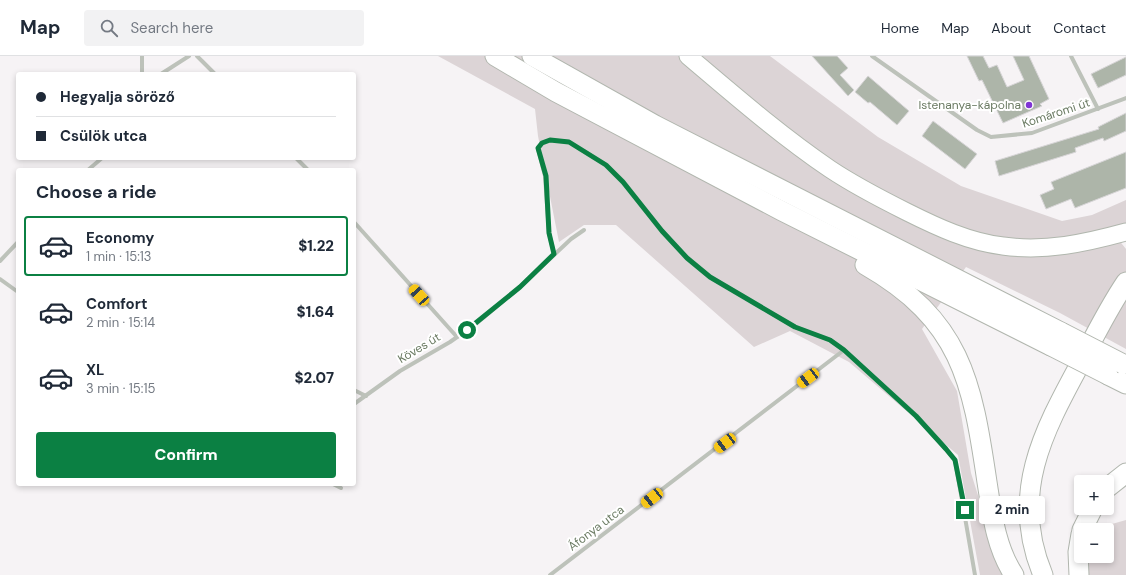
<!DOCTYPE html>
<meta charset="utf-8">
<style>
body{margin:0;font-family:"DM Sans",sans-serif;background:#f2f2f3;color:#1f2937;height:100vh;display:flex;flex-direction:column;font-size:15px;white-space:nowrap}
*{box-sizing:border-box;margin:0}
p{font-size:13px;color:#747a83}
.icon{flex:none;width:22px;height:22px;fill:none;stroke:currentColor;stroke-width:2;stroke-linecap:round;stroke-linejoin:round}
.map{position:relative;flex:1;overflow:hidden}
.details{position:absolute;left:16px;top:112px;width:340px;height:318px;display:flex;flex-direction:column;background:#fff;border-radius:4px;box-shadow:0 2px 6px #0003}
.details>*{flex:none}
.guide{position:absolute;left:16px;top:16px;width:340px;height:88px;border-radius:4px;box-shadow:0 2px 6px #0003;display:grid;align-content:center;height:88px;padding:0 20px;background:#fff}
.tools{position:absolute;left:1074px;top:419px;display:grid;gap:8px}
.tools a{display:grid;place-items:center;width:40px;height:40px;border-radius:4px;background:#fff;box-shadow:0 2px 6px #0003;font-size:20px}
.end{position:absolute;width:18px;height:18px;margin:-9px;border:5px solid #0b8043;background:#fff;box-shadow:0 0 0 2px #fff}
.from{border-radius:50%}
.bubble{position:absolute;height:28px;border-radius:4px;background:#fff;box-shadow:0 2px 6px #0003;font-size:13px;font-weight:800;line-height:28px;text-align:center}
.car{position:absolute;width:12px;height:24px;margin:-12px -6px;border-radius:5px;box-shadow:0 0 3px 1px #0007;background:linear-gradient(#f5c518 24%,#345 0 40%,#f5c518 0 76%,#345 0 86%,#f5c518 0)}
.guide b{display:flex;align-items:center;gap:14px;height:38px;font-size:15px}
.guide b+b{border-top:1px solid #e0e1e3}
.guide i{width:10px;height:10px;background:#1f2937}
ul{padding:0;list-style:none}
li{display:flex;align-items:center;gap:12px;height:60px;margin:0 8px 6px;padding:0 12px;border:2px solid transparent;border-radius:4px}
li div{flex:1}
li b{display:block;font-size:15px}
li em{font-style:normal;font-weight:800}
li.selected{border-color:#0b8043}
li>.icon{width:36px;height:36px;stroke-width:1.5}
h2{padding:0 20px;font-size:18px;line-height:48px}
.action{display:flex;gap:8px;margin-top:auto;padding:8px 20px}
.action a{flex:1;height:46px;border-radius:4px;background:#0b8043;color:#fff;font-size:16px;font-weight:800;line-height:46px;text-align:center}
header{display:flex;align-items:center;gap:24px;box-sizing:border-box;height:56px;padding:0 20px;background:#fff;border-bottom:1px solid #e0e1e3}
header strong{font-size:19px}
nav{display:flex;gap:22px;margin-inline-start:auto;font-size:14px}
.search{width:280px;height:36px;background:#f2f2f3;display:flex;align-items:center;gap:10px;box-sizing:border-box;padding:0 14px;border-radius:4px;color:#747a83;font-size:15px}
.map>svg:first-child{display:block}
</style>
<header>
<strong>Map</strong>
<div class="search"><svg class="icon" aria-label="search" viewBox="0 0 24 24"><circle cx="10" cy="10" r="6"/><path d="M15 15l6 6"/></svg>Search here</div>
<nav><a>Home</a><a>Map</a><a>About</a><a>Contact</a></nav>
</header>
<div class="map">
<svg width="1126" height="519" viewBox="0 0 1126 519">
<rect width="100%" height="100%" fill="#f6f3f5"/>
<g fill="#dcd4d6">
<polygon points="438,0 770,0 878,81 961,130 1062,165 1092,159 1126,144 1126,174 1114,178 1126,193 1126,293 1060,257 966,211 922,273 957,335 971,417 1003,519 980,519 958,399 849,306 790,275 754,291 616,169 584,169 559,186 538,80 535,53"/>
<polygon points="1126,464 1126,519 1087,519 1085,500 1107,500 1107,478 1112,468"/>
</g>
<g fill="#adb5a9" stroke="#d7d5d7">
<polygon points="812,0 837,0 848,12 840,19 854,34 848,40"/>
<polygon points="967,0 983,0 989,12 997,9 1007,31 1024,24 1013,0 1029,0 1049,43 1040,48 1042,50 1003,67 982,24 979,25"/>
<polygon points="1126,1 1126,19 1098,32 1091,18"/>
<polygon points="868,20 909,55 897,69 870,46 868,47 855,36"/>
<polygon points="1126,57 1126,75 1104,85 1103,82 1075,92 1076,96 999,120 995,105 1099,73 1098,71"/>
<polygon points="933,65 977,98 965,113 922,80"/>
<polygon points="1126,96 1126,132 1075,152 1071,143 1046,153 1040,139 1054,133 1051,126"/>
</g>
<g fill="none" stroke-linecap="round" stroke-linejoin="round">
<g stroke="#b1b7ae" stroke-width="19">
<path id="primary" d="M688,0C734,39 780,79 830,113C854,129 881,143 907,156C937,171 969,186 1003,190C1045,196 1086,187 1126,176"/>
</g>
<g stroke="#b1b6ae" stroke-width="21">
<g id="highway">
<polyline points="495,0 556,36 782,155 1051,290"/>
<polyline points="532,0 655,69 1061,276"/>
<path d="M865,209C961,264 972,324 987,426C992,458 996,492 1014,519"/>
<polyline points="1108,319 1126,328"/>
<polyline points="1107,432 1126,417"/>
<polyline points="1082,474 1093,452"/>
<path d="M1043,519C1009,438 1043,376 1081,306C1095,279 1109,251 1126,226"/>
<polyline points="1079,519 1078,496 1081,478"/>
</g>
</g>
<g stroke="#bdc2ba" stroke-width="4">
<polyline points="142,0 142,18"/>
<polyline points="197,0 215,18"/>
<polyline points="872,0 977,74 991,81 1032,77 1126,42"/>
<polyline points="1071,0 1098,53"/>
<polyline points="161,18 189,0"/>
<polyline points="296,102 308,114"/>
<polyline points="88,114 102,102"/>
<polyline points="354,166 457,281"/>
<polyline points="554,198 549,177 545,120 538,93 542,87 550,84 569,86 606,109 623,125 662,175 687,202 710,221 795,271 830,284 844,294 917,360 955,404 975,519"/>
<polyline points="0,205 18,186"/>
<polyline points="0,223 18,236"/>
<polyline points="354,334 366,340"/>
<polyline points="354,348 400,315 450,286 477,267 520,231 571,183 584,174"/>
<polyline points="333,428 341,432"/>
<polyline points="550,519 844,294"/>
</g>
<use href="#primary" stroke="#fff" stroke-width="17"/>
<use href="#highway" stroke="#fff" stroke-width="19"/>
<g stroke="#b1b6ae" stroke-width="21" stroke-linecap="butt">
<g id="highway-bridge">
<polyline points="1061,276 1123,308"/>
<polyline points="1051,290 1108,319"/>
</g>
</g>
<use href="#highway-bridge" stroke="#fff" stroke-width="19"/>
</g>
<g fill="none" stroke-linecap="round" stroke-linejoin="round">
<polyline stroke="#0b8043" stroke-width="5" points="467,274 520,231 554,198 549,177 546,120 538,92 542,87 550,84 569,86 606,109 623,126 662,175 687,202 710,221 795,271 830,284 844,294 916,360 946,393 955,404 965,454"/>
</g>
<circle fill="#7f34d4" stroke="#fff" stroke-width="1.5" cx="1029" cy="49" r="4"/>
<g text-anchor="middle" stroke-width="4" stroke-linejoin="round" paint-order="stroke">
<g font-size="12" fill="#6b7b63" stroke="#fff" text-anchor="end">
<text x="1021" y="53">Istenanya-kápolna</text>
</g>
<g font-size="12" fill="#6b7b63" stroke="#fff">
<text transform="translate(1056 57) rotate(-18)" y="4">Komáromi út</text>
<text transform="translate(419 292) rotate(-31)" y="4">Köves út</text>
<text transform="translate(596 472) rotate(-37)" y="4">Áfonya utca</text>
</g>
</g>
</svg>
<div class="tools">
<a>+</a>
<a>−</a>
</div>
<i class="end from" style="left:467px;top:274px"></i>
<i class="end" style="left:965px;top:454px"></i>
<div class="bubble" style="left:979px;top:440px;width:66px">2 min</div>
<i class="car" style="left:419px;top:239px;rotate:318deg"></i>
<i class="car" style="left:808px;top:322px;rotate:233deg"></i>
<i class="car" style="left:725px;top:387px;rotate:233deg"></i>
<i class="car" style="left:652px;top:442px;rotate:232deg"></i>
<div class="guide">
<b><i class="from"></i>Hegyalja söröző</b>
<b><i></i>Csülök utca</b>
</div>
<section class="details">
<h2>Choose a ride</h2>
<ul>
<li class="selected"><svg class="icon" aria-label="car" viewBox="0 0 24 24"><path d="M5 17H2v-5l4-1 3-4h7l3 4 3 1v5h-3M9 17h6M6 11h13"/><circle cx="7" cy="17" r="2"/><circle cx="17" cy="17" r="2"/></svg><div><b>Economy</b><p>1 min · 15:13</p></div><em>$1.22</em></li>
<li><svg class="icon" aria-label="car" viewBox="0 0 24 24"><path d="M5 17H2v-5l4-1 3-4h7l3 4 3 1v5h-3M9 17h6M6 11h13"/><circle cx="7" cy="17" r="2"/><circle cx="17" cy="17" r="2"/></svg><div><b>Comfort</b><p>2 min · 15:14</p></div><em>$1.64</em></li>
<li><svg class="icon" aria-label="car" viewBox="0 0 24 24"><path d="M5 17H2v-5l4-1 3-4h7l3 4 3 1v5h-3M9 17h6M6 11h13"/><circle cx="7" cy="17" r="2"/><circle cx="17" cy="17" r="2"/></svg><div><b>XL</b><p>3 min · 15:15</p></div><em>$2.07</em></li>
</ul>
<div class="action"><a>Confirm</a></div>
</section>
</div>
